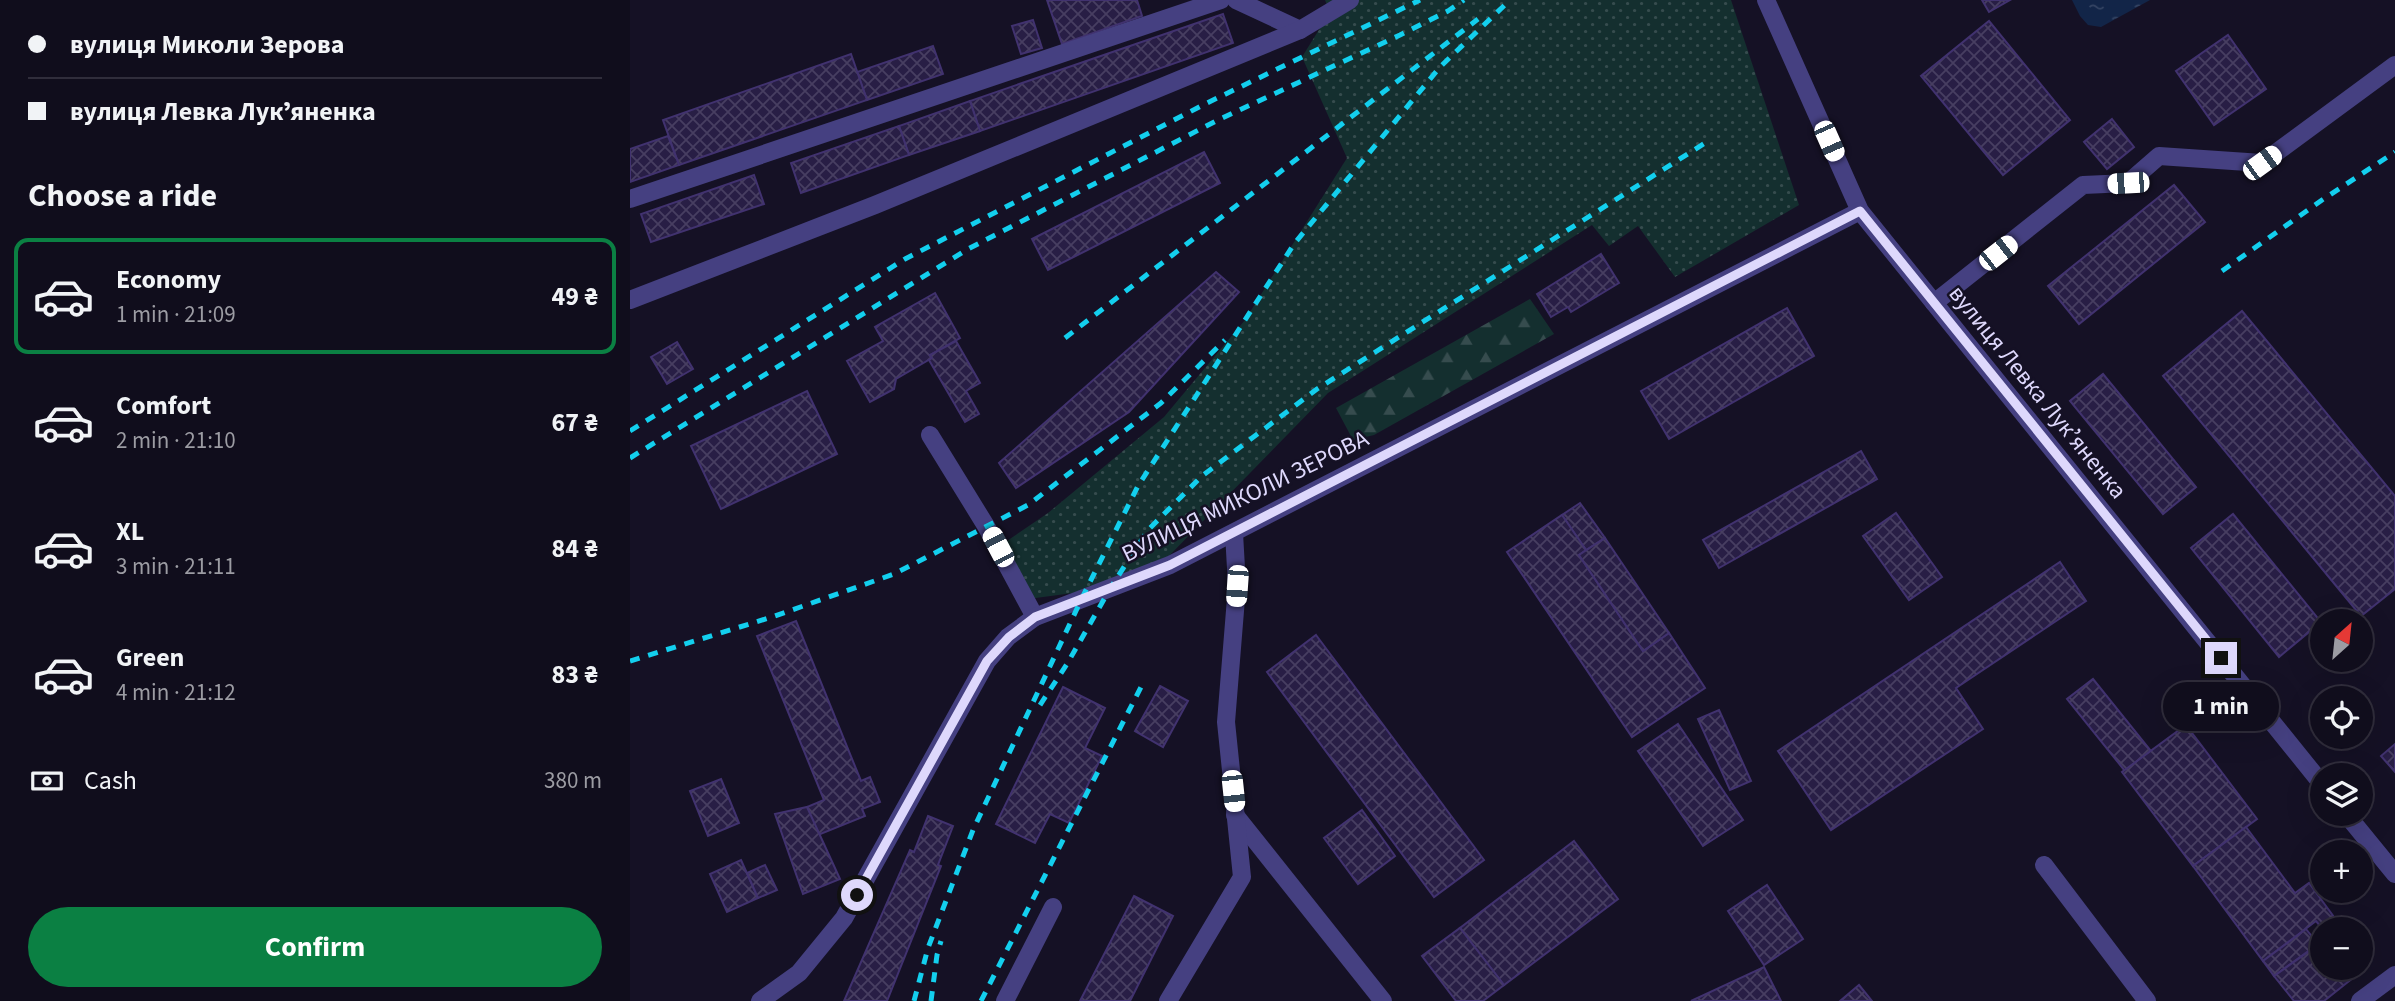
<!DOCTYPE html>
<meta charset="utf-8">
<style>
body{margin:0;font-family:"Source Sans 3",sans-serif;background:#1e1b29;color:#f1f3f6;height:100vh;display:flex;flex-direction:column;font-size:26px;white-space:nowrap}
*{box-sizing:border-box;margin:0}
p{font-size:23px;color:#9c9ca3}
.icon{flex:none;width:38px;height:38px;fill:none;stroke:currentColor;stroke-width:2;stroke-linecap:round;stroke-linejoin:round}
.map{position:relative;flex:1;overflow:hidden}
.drawer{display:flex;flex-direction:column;background:#100d1c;width:630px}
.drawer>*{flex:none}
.banner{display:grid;align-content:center;height:154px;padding:0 28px;background:#100d1c}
.needle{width:46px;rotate:27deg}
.fabs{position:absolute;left:1680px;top:609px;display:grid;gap:14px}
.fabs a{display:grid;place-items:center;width:63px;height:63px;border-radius:50%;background:#100d1c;box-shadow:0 7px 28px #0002,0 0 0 2px #302d3b;font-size:35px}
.end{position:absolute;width:32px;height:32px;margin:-16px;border:9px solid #ded8fc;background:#111;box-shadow:0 0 0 4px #111}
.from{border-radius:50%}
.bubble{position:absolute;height:49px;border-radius:24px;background:#100d1c;box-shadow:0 7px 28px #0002,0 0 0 2px #302d3b;font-size:23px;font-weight:700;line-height:49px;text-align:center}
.car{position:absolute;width:21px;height:42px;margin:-21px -10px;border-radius:9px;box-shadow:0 0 5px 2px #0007;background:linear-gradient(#fff 24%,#345 0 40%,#fff 0 76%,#345 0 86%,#fff 0)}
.banner b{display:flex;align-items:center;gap:24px;height:66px;font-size:26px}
.banner b+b{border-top:2px solid #302d3b}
.banner i{width:18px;height:18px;background:#f1f3f6}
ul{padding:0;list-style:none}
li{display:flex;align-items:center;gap:21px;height:116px;margin:0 14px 10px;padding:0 14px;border:4px solid transparent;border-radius:14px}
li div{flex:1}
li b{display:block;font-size:26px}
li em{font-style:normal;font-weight:700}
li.selected{border-color:#0b8043}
li>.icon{width:63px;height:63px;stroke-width:1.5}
h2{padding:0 28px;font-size:32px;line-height:84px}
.pay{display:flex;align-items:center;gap:18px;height:77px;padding:0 28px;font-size:26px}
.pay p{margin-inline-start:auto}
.cta{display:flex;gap:14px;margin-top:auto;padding:14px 28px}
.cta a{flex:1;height:80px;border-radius:42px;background:#0b8043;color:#fff;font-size:28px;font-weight:700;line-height:80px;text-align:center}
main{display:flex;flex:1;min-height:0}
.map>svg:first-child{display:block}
</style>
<main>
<section class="drawer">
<div class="banner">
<b><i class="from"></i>вулиця Миколи Зерова</b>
<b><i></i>вулиця Левка Лукʼяненка</b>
</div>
<h2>Choose a ride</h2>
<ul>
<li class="selected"><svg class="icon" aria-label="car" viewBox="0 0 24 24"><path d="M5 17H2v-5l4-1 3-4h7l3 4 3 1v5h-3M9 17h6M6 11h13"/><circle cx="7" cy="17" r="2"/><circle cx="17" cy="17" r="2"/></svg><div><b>Economy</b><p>1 min · 21:09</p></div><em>49 ₴</em></li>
<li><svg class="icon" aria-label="car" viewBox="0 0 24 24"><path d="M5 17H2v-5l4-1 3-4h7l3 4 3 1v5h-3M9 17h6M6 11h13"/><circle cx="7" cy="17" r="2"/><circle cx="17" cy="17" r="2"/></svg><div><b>Comfort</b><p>2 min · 21:10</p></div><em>67 ₴</em></li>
<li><svg class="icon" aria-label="car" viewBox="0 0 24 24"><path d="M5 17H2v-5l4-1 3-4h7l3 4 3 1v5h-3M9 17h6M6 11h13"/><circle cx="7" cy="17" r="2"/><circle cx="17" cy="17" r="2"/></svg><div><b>XL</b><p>3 min · 21:11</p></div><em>84 ₴</em></li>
<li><svg class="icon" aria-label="car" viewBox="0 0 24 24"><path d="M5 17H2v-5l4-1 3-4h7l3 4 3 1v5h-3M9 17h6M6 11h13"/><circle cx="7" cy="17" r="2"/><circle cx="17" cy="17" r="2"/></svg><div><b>Green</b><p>4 min · 21:12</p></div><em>83 ₴</em></li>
</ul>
<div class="pay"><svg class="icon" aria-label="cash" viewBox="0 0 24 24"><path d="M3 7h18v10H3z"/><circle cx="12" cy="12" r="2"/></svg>Cash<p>380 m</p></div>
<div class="cta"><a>Confirm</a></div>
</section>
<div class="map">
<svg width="1765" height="1001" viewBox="0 0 1765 1001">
<defs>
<pattern id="grass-dots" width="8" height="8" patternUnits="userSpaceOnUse" patternTransform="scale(1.75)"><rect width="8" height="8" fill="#142f2f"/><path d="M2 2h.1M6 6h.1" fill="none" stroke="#364c4e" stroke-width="1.8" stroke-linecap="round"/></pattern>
<pattern id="forest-firs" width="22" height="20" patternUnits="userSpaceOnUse" patternTransform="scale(1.75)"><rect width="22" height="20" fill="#142f2f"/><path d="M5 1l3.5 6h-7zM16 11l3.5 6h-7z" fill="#364c4e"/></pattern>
<pattern id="water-ripples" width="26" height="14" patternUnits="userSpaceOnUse" patternTransform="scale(1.75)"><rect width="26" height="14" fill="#122548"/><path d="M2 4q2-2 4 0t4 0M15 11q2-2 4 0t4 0" fill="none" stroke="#344463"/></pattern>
<pattern id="building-cross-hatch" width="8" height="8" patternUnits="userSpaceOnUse" patternTransform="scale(1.75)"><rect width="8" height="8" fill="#281e45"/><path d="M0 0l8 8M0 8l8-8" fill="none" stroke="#473e61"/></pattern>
</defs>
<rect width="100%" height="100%" fill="#151125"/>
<polygon fill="url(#grass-dots)" points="695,0 1101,0 1169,205 1045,277 1008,226 979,246 962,225 698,393 536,559 443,593 398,599 368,547 418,513 534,417 615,320 717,158 672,57 700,12"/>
<polygon fill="url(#forest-firs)" points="900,299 924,334 744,435 723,440 706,408"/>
<polygon fill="url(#water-ripples)" points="1442,0 1520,0 1471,27 1458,25 1450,16"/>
<g fill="url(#building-cross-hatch)" stroke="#41326f" stroke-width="2">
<polygon points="417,0 507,0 512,16 432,44"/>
<polygon points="1352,0 1380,0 1359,12"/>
<polygon points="593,14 603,43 350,131 340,101"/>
<polygon points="403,20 412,48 391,54 382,26"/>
<polygon points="1359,21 1440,120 1373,175 1291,76"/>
<polygon points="1598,35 1636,89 1584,125 1546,71"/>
<polygon points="303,46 313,74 237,100 227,72"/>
<polygon points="221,54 237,100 49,165 33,120"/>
<polygon points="340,101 350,131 279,155 269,126"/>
<polygon points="1482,119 1504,147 1477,169 1454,142"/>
<polygon points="269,126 279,155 171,193 161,163"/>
<polygon points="38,136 49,165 0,182 0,149"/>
<polygon points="574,152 590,183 418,270 402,239"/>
<polygon points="124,175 134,204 21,242 11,214"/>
<polygon points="1544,185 1575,222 1449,324 1418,286"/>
<polygon points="971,254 989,283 941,312 938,307 921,317 907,294"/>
<polygon points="586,272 609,292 499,412 386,488 369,463"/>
<polygon points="305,293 330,338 300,355 302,358 266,379 264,389 240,402 217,361 253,341 245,327"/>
<polygon points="1157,308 1184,356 1039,439 1011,391"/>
<polygon points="1612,311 1765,496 1765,589 1731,616 1533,376"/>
<polygon points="326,341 350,383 336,391 349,414 335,422 299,360 302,358 300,355"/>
<polygon points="47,342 63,369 37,384 21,357"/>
<polygon points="1473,374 1566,487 1533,514 1440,401"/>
<polygon points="177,391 207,454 91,509 61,446"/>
<polygon points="1231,451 1247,479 1089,568 1073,540"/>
<polygon points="950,503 975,538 956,550 932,515"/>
<polygon points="1266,513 1312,577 1279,600 1233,536"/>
<polygon points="1603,514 1691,622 1649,657 1561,548"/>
<polygon points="932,515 956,550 949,555 1013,651 1039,633 1075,688 1002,737 877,552"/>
<polygon points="975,538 1039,633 1013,651 949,555"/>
<polygon points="1430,562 1456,601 1326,688 1353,729 1201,830 1148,751"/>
<polygon points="166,621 231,781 240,777 250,802 232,809 235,816 188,835 177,807 194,800 127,636"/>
<polygon points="686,635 854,860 804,897 637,672"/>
<polygon points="1463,679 1521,751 1495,771 1437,699"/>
<polygon points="530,686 558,701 533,747 505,731"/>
<polygon points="433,687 475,708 455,748 472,756 439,823 420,814 405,843 366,824"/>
<polygon points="1089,710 1121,781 1100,790 1068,719"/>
<polygon points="1048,724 1113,820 1073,846 1008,751"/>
<polygon points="1556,725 1627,819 1563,866 1492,772"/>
<polygon points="1765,744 1765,772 1751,756"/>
<polygon points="91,779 109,823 78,836 60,791"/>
<polygon points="177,807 210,879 173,894 145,814"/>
<polygon points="732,810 765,856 728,884 694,838"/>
<polygon points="298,816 323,826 308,865 311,866 257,1001 214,1001 280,850 284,852"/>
<polygon points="1616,827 1665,893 1679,883 1704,917 1691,927 1686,921 1633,961 1563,866"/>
<polygon points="944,841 988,899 874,985 830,928"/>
<polygon points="111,860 128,898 97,912 80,874"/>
<polygon points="135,865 147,890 128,898 117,873"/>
<polygon points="1137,885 1173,939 1134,965 1098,911"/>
<polygon points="504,896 543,916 500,1001 450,1001"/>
<polygon points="830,928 874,985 853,1001 826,1001 792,956"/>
<polygon points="1676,929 1688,944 1644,976 1633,961"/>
<polygon points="1691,943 1692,968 1726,968 1723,978 1694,1001 1664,1001 1644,976"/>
<polygon points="1134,967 1151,1001 1061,1001"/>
<polygon points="1229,985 1242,1001 1210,1001"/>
</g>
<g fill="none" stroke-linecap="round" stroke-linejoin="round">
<g stroke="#454081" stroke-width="18">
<polyline points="606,0 670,30"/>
<polyline points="1136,0 1230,211 1692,784"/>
<polyline points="0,199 591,0"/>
<polyline points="0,300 245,205 670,30 720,0"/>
<polyline points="1304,303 1453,185 1498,183 1529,156 1632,163 1765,65"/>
<polyline points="300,435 356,526 405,617"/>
<polyline points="1716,814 1765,874"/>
<polyline points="605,815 753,1001"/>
<polyline points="1414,865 1517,1001"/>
<polyline points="130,1001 169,973 214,918 357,661 378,637 405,617 540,565 1230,211"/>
<polyline points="375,1001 423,907"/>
<polyline points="538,1001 612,877 596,722 607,586 604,533"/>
<polyline points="1730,1001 1765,975"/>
</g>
<g stroke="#13cfee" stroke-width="5" stroke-dasharray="10 9" stroke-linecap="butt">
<polyline points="1592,271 1692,200 1765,152"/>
<polyline points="435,338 848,19"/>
<polyline points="0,431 275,259 575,104 790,0"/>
<polyline points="0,458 338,249 586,121 770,35 818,11 834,0"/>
<polyline points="0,661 142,617 264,574 398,505 531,403 595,340"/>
<polyline points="410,705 437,664 481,587 518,530 572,476 687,389 1075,143"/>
<polyline points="284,1001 298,948 343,830 452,598 508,486 664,244 810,67 880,0"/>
<polyline points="301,1001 307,955 311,941"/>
<polyline points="351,1001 511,687"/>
</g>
</g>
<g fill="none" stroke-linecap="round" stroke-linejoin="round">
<polyline stroke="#ded8fc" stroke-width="9" points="227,895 357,661 379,637 405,617 540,565 1230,211 1591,658"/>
</g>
<g text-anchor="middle" stroke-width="5" stroke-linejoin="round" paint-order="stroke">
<g font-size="24" fill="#ded8fc" stroke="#151125">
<text transform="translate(1408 392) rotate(51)" y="8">вулиця Левка Лукʼяненка</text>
<text transform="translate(615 496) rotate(-26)" y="8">ВУЛИЦЯ МИКОЛИ ЗЕРОВА</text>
</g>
</g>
</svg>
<div class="fabs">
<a><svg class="needle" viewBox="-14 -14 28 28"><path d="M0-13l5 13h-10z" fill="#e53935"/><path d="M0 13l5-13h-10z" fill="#9c9ca3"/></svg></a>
<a><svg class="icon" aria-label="locate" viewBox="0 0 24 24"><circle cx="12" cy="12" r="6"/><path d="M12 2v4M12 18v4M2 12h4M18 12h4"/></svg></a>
<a><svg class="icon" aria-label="layers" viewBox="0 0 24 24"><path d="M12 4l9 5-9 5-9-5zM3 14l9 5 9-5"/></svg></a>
<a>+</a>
<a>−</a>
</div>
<i class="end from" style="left:227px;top:895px"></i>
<i class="end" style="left:1591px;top:658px"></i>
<div class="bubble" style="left:1533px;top:682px;width:116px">1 min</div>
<i class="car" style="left:1199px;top:141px;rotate:156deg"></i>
<i class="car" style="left:1632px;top:163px;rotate:54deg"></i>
<i class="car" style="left:1498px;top:183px;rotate:267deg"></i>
<i class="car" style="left:1368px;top:253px;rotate:52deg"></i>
<i class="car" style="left:368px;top:547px;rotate:332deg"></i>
<i class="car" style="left:607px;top:586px;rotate:184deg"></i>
<i class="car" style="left:603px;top:791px;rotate:174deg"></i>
</div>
</main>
